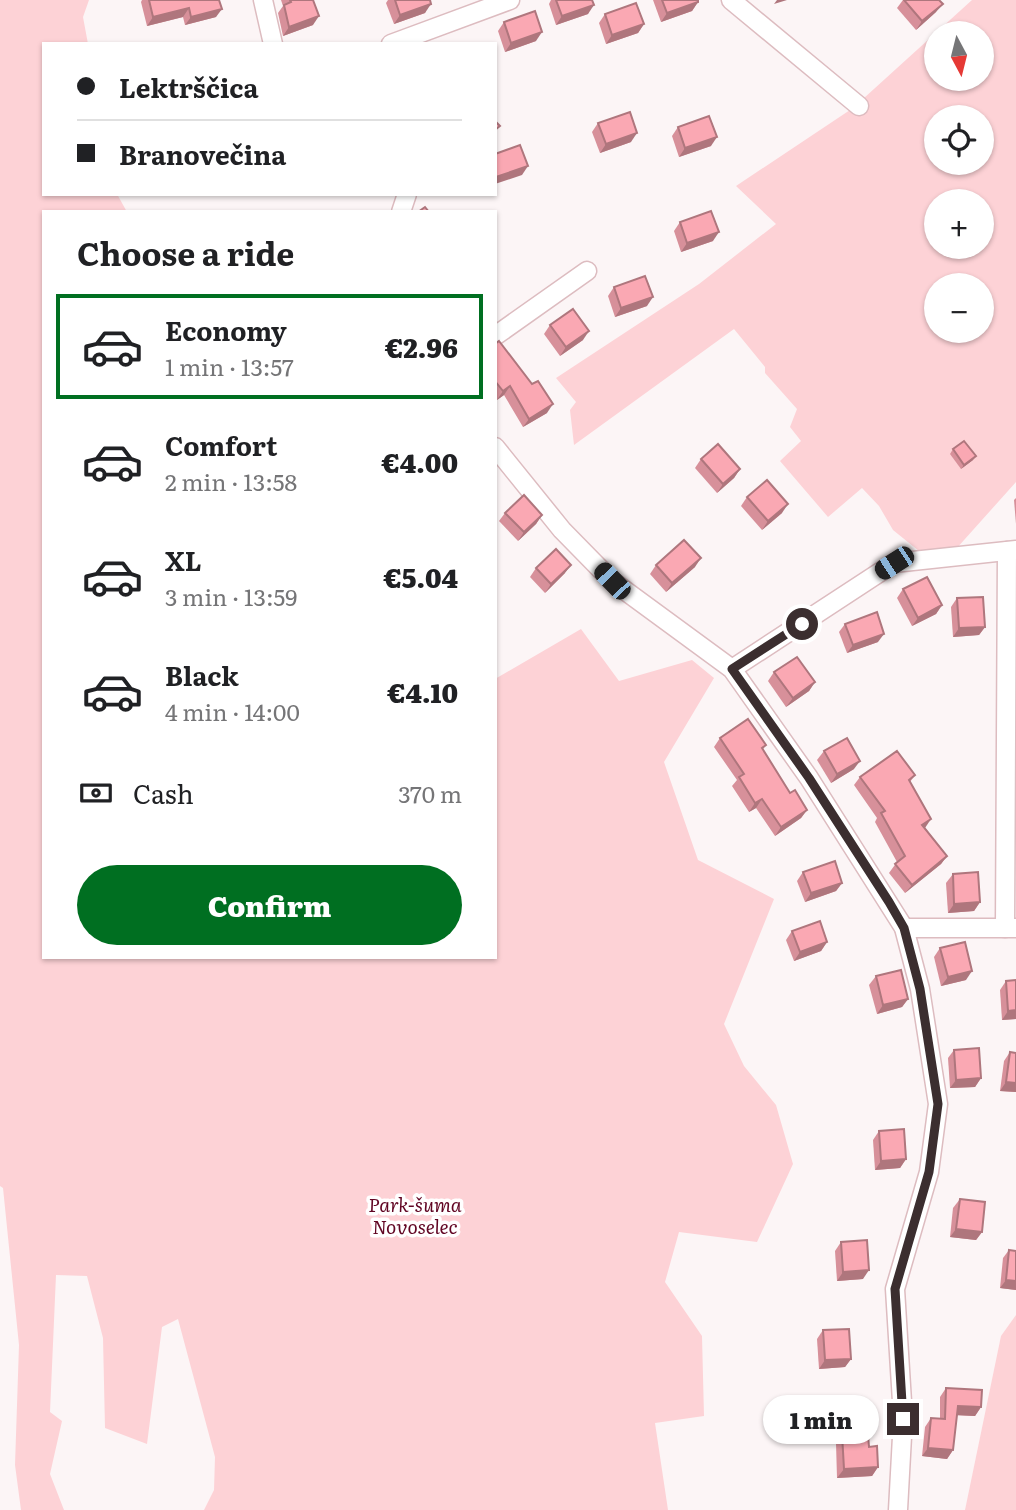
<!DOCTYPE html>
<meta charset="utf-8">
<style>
body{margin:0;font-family:Literata,serif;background:#f2f2f2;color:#202124;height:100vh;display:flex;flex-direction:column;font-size:26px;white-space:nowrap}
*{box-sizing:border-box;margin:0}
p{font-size:23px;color:#757577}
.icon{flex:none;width:38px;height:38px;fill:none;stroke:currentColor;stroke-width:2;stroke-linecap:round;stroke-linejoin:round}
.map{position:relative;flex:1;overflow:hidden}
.side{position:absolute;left:42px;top:210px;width:455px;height:749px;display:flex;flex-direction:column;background:#fff;border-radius:0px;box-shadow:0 2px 5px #0004}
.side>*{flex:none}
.banner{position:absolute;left:42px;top:42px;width:455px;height:154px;border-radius:0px;box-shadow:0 2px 5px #0004;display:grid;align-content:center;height:154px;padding:0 35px;background:#fff}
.needle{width:46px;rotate:173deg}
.controls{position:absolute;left:924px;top:21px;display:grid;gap:14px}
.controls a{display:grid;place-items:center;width:70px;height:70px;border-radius:50%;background:#fff;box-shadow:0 2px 5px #0004;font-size:35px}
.end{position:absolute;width:32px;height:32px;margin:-16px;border:9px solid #3b2e2f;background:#fff;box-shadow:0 0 0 4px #fff}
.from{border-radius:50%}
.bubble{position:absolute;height:49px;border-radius:24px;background:#fff;box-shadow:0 2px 5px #0004;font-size:23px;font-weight:800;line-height:49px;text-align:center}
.car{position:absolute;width:21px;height:42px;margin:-21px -10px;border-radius:9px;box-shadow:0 0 5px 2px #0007;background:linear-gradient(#222 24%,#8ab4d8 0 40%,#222 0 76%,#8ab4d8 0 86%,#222 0)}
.banner b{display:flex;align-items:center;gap:24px;height:66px;font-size:26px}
.banner b+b{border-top:2px solid #e0e0e0}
.banner i{width:18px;height:18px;background:#202124}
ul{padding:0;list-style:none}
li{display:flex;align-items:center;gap:21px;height:105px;margin:0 14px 10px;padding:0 21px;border:4px solid transparent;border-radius:0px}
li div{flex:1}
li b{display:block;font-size:26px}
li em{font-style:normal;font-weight:800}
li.active{border-color:#006f21}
li>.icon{width:63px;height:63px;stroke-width:1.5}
h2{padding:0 35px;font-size:32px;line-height:84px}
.pay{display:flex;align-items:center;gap:18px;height:77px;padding:0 35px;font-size:26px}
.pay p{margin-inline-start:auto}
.button{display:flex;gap:14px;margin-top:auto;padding:14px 35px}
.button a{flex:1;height:80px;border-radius:42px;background:#006f21;color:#fff;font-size:28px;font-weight:800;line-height:80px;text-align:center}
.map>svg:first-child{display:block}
</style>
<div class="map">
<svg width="1016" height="1510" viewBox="0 0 1016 1510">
<rect width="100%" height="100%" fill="#fcf5f6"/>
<g fill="#fdd2d6" fill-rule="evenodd">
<polygon points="0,0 89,0 83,17 88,44 44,44 44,194 117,194 127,212 44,212 44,957 495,957 495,679 581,629 619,681 692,660 714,678 664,762 698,860 774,899 724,1024 744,1066 776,1105 793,1164 757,1242 679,1232 665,1282 702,1336 704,1416 655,1423 668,1510 204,1510 214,1490 215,1457 178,1319 162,1327 147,1444 105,1428 103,1338 87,1276 56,1275 50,1412 62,1421 50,1474 64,1510 21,1510 15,1465 19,1345 3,1188 0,1186"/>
<path d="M972,0H1016V482L956,549L919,551L893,530L879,506L862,488L828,517L780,461L801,441L790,427L797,409L765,373V367L734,329L574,445L570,410L576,402L556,378L699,284L776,224L736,186L853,108ZM936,33H982V79H936ZM936,117H982V163H936ZM936,201H982V247H936ZM936,285H982V331H936Z"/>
<polygon points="1016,1315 1016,1510 965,1510 1001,1336"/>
</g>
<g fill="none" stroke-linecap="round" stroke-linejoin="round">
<g stroke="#ddbcc0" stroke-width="21">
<g id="minor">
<polyline points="263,0 273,44"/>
<polyline points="731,0 859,106"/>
<polyline points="391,44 510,0"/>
<polyline points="401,212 407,194"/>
<polyline points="495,336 587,271"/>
<polyline points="495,447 562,530 612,581 732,669 809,778 904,928 920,989 938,1104 929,1172 895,1289 903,1418 898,1510"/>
<polyline points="732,669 894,563 1016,550"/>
<polyline points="904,928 1016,928"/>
<polyline points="1005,928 1007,551"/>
</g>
</g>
<use href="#minor" stroke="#fff" stroke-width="18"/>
</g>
<g fill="#d7909a">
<polygon points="142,0 219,0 216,17 185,25 183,17 147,26 141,2"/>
<polygon points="281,0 313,0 313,25 283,36 278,13 283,6"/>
<polygon points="388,0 430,0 425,13 394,24 386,3"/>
<polygon points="551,0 592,0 588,14 556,25 549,4"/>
<polygon points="653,0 698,0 698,2 692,11 661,22"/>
<polygon points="903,0 939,0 936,12 916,30 897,8"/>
<polygon points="605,14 644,24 638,33 606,44 599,23"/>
<polygon points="504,22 536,41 505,52 498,31"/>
<polygon points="598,123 631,142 600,153 592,132"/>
<polygon points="678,127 711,146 679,157 672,136"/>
<polygon points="680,222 713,241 681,252 674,231"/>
<polygon points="614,287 647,306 615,317 608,296"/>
<polygon points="550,325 583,340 560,356 544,334"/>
<polygon points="495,344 532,384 547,413 523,427 504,395 497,400 495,397"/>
<polygon points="953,449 973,460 961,469 950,454"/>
<polygon points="701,459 740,469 734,478 717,493 695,468"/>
<polygon points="747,497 782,513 762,530 741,506"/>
<polygon points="1016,498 1016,524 1014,500"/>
<polygon points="505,513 542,515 536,524 518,541 499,521"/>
<polygon points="656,565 695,567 666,592 650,574"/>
<polygon points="536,568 565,573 545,593 530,577"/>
<polygon points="903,589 942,605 936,614 912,626 897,598"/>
<polygon points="957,598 985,627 979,635 953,637 951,607"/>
<polygon points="845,624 878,642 847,653 839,632"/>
<polygon points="774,672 815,682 809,691 786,707 768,681"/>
<polygon points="720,738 766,745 763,749 790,793 807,810 801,818 775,836 756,808 749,812 732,786 737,780 714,747"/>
<polygon points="824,751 854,769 831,783 817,760"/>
<polygon points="915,775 910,782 925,828 947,856 941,864 905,893 889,873 897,862 875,822 877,818 854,785 860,777"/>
<polygon points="803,872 842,883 836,891 805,902 797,881"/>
<polygon points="953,874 980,902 974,911 948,913 946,883"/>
<polygon points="792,931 827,942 821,951 794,961 786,940"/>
<polygon points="940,948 966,980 941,986 934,957"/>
<polygon points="876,976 908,999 902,1007 877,1014 869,985"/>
<polygon points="1006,981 1016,1019 1002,1020 1000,990"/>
<polygon points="954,1050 981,1078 975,1087 950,1088 948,1058"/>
<polygon points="1010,1052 1016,1092 1000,1091 1004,1061"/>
<polygon points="879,1131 906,1159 900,1168 875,1170 873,1140"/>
<polygon points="960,1199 982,1232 976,1240 950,1237 953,1208"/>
<polygon points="841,1242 863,1279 837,1281 835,1251"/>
<polygon points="1009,1250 1016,1251 1016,1290 1000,1288 1003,1258"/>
<polygon points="823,1330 851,1359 845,1367 819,1369 817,1339"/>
<polygon points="946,1388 981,1407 975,1416 957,1415 953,1450 947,1459 922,1456 925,1427 931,1418 940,1419 940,1397"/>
<polygon points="828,1414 869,1447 878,1467 872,1476 837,1478 836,1443 824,1444 822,1422"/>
</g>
<g fill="#af767d">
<polygon points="777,0 787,0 774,4"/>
<polygon points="698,2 692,11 661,22 667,13"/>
<polygon points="431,4 425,13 394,24 400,15"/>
<polygon points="943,4 936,12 916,30 922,21"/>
<polygon points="594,5 588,14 556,25 562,16"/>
<polygon points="189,8 183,17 147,26 153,17"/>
<polygon points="222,9 216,17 185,25 191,17"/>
<polygon points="319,16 313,25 283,36 289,27"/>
<polygon points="644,24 638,33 606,44 612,35"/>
<polygon points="542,32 536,41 505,52 511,43"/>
<polygon points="637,133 631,142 600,153 606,144"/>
<polygon points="717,137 711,146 679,157 685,148"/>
<polygon points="528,166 522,175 495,184 496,177"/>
<polygon points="719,232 713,241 681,252 687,243"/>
<polygon points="653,297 647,306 615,317 621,308"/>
<polygon points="589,331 583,340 560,356 566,347"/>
<polygon points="510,386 504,395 497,400 503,391"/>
<polygon points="553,404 547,413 523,427 529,419"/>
<polygon points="976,456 973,460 961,469 964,465"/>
<polygon points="740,469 734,478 717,493 723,484"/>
<polygon points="788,504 782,513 762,530 768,521"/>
<polygon points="542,515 536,524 518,541 524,532"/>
<polygon points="701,558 695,567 666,592 672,583"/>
<polygon points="571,565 565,573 545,593 551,584"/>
<polygon points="942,605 936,614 912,626 918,618"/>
<polygon points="985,627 979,635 953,637 959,628"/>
<polygon points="884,634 878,642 847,653 853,645"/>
<polygon points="815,682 809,691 786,707 793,698"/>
<polygon points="860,761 854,769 831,783 837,774"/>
<polygon points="762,799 756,808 749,812 755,803"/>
<polygon points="807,810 801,818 775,836 781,827"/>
<polygon points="931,819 925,828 922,825"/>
<polygon points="947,856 941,864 905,893 912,885"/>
<polygon points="842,883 836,891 805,902 811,893"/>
<polygon points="980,902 974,911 948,913 954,904"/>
<polygon points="827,942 821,951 794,961 800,952"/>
<polygon points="972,971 966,980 941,986 948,977"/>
<polygon points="908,999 902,1007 877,1014 883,1005"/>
<polygon points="1016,1010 1016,1019 1002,1020 1008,1011"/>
<polygon points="981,1078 975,1087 950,1088 956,1080"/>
<polygon points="1006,1082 1016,1083 1016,1092 1000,1091"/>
<polygon points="906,1159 900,1168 875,1170 881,1161"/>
<polygon points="956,1229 982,1232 976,1240 950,1237"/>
<polygon points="869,1270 863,1279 837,1281 843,1272"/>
<polygon points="1006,1280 1016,1281 1016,1290 1000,1288"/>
<polygon points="851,1359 845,1367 819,1369 825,1360"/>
<polygon points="958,1406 981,1407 975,1416 952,1415"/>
<polygon points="842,1434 836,1443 824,1444 830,1436"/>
<polygon points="928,1448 953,1450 947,1459 922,1456"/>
<polygon points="878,1467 872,1476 837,1478 844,1469"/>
</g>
<g fill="#faa8b3" stroke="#af767d" stroke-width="2">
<polygon points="149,0 219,0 222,9 191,17 189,8 153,17"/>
<polygon points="290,0 313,0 319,16 289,27 284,5 291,2"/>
<polygon points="395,0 430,0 431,4 400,15"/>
<polygon points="556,0 592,0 594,5 562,16"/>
<polygon points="662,0 698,0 698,2 667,13"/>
<polygon points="904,0 939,0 943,4 922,21"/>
<polygon points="636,3 644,24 612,35 605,14"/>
<polygon points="535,11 542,32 511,43 504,22"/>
<polygon points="630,112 637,133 606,144 598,123"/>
<polygon points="709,116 717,137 685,148 678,127"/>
<polygon points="495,121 500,126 495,130"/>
<polygon points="520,145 528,166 496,177 495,174 495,154"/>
<polygon points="425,207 429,212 418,212"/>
<polygon points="711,211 719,232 687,243 680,222"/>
<polygon points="645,276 653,297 621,308 614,287"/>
<polygon points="573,309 589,331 566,347 550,325"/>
<polygon points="499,341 532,384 538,381 553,404 529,419 510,386 503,391 495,381 495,344"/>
<polygon points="964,441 976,456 964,465 953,449"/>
<polygon points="718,444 740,469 723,484 701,459"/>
<polygon points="767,480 788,504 768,521 747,497"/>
<polygon points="524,495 542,515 524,532 505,513"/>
<polygon points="684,540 701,558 672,583 656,565"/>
<polygon points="556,549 571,565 551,584 536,568"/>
<polygon points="927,577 942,605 918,618 903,589"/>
<polygon points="983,597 985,627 959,628 957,598"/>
<polygon points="877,612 884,634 853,645 845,624"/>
<polygon points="797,657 815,682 793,698 774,672"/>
<polygon points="748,719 766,745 762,748 790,793 795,790 807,810 781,827 762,799 755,803 739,777 744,774 720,738"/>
<polygon points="847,738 860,761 837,774 824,751"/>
<polygon points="897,751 915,775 909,780 931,819 922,825 947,856 912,885 895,864 905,856 881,813 885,811 860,777"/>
<polygon points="835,861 842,883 811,893 803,872"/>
<polygon points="978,872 980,902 954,904 953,874"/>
<polygon points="820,921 827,942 800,952 792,931"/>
<polygon points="965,942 972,971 948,977 940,948"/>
<polygon points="901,970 908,999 883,1005 876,976"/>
<polygon points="1016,980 1016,1010 1008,1011 1006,981"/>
<polygon points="979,1048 981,1078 956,1080 954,1050"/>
<polygon points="1010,1052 1016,1053 1016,1083 1006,1082"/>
<polygon points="904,1129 906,1159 881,1161 879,1131"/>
<polygon points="960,1199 985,1202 982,1232 956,1229"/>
<polygon points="867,1240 869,1270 843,1272 841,1242"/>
<polygon points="1009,1250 1016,1251 1016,1281 1006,1280"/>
<polygon points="849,1329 851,1359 825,1360 823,1330"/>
<polygon points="946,1388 982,1390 981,1407 958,1406 953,1450 928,1448 931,1418 945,1419"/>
<polygon points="866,1410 869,1447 877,1446 878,1467 844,1469 842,1434 830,1436 828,1414"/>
</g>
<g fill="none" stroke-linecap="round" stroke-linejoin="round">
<polyline stroke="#3b2e2f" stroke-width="9" points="802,624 732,669 809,778 889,902 904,928 920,989 938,1104 929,1172 895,1289 903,1419"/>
</g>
<g text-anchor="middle" stroke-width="7" stroke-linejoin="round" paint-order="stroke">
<g font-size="19" font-style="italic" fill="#610523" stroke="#fff">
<text x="415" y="1212">Park-šuma<tspan x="415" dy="22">Novoselec</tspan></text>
</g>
</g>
</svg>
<div class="controls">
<a><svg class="needle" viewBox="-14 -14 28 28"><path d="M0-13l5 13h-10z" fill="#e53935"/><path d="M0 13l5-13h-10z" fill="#757577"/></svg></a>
<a><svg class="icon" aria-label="locate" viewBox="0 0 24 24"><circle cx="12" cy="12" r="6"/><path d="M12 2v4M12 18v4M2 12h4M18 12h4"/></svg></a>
<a>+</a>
<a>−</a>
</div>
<i class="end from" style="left:802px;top:624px"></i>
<i class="end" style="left:903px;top:1419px"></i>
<div class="bubble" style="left:763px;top:1395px;width:116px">1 min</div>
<i class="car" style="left:894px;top:563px;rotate:237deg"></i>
<i class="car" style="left:612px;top:581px;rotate:316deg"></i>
<div class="banner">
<b><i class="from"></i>Lektrščica</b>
<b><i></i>Branovečina</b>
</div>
<section class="side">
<h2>Choose a ride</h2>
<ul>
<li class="active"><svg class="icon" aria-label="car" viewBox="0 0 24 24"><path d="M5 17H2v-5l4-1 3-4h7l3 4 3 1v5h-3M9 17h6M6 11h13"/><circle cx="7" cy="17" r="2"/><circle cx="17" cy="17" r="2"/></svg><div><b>Economy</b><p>1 min · 13:57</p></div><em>€2.96</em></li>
<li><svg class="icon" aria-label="car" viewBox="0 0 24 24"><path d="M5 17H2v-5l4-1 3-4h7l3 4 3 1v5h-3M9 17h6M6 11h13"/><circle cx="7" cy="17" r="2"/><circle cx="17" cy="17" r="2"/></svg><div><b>Comfort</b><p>2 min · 13:58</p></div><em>€4.00</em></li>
<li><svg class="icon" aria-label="car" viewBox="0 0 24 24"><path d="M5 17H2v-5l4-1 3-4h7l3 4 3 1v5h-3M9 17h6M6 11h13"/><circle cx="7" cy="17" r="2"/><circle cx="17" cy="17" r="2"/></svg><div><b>XL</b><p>3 min · 13:59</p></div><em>€5.04</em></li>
<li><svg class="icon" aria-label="car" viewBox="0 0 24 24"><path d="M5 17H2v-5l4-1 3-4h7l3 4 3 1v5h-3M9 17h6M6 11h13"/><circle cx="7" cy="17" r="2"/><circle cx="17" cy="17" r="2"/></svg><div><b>Black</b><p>4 min · 14:00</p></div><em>€4.10</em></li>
</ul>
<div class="pay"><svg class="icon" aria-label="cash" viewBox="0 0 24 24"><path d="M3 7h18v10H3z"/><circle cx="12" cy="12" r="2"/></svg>Cash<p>370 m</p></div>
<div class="button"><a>Confirm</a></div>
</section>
</div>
